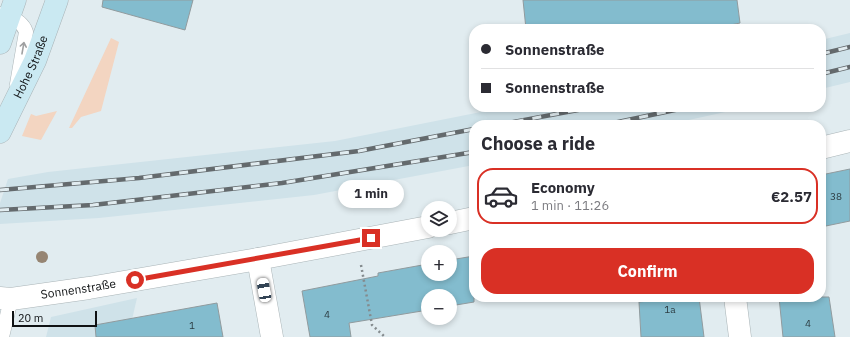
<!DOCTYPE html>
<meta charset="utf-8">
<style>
body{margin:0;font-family:"IBM Plex Sans",sans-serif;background:#f2f2f3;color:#2b2b33;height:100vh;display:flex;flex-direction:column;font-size:15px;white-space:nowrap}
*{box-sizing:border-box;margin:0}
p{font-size:13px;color:#7c7c81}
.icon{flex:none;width:22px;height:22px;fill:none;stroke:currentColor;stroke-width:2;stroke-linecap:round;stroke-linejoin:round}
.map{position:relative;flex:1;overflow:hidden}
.sheet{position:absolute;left:469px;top:120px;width:357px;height:182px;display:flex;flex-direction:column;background:#fff;border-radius:16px;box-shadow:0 2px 6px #0003}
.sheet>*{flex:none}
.top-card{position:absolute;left:469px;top:24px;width:357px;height:88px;border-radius:16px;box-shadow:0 2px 6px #0003;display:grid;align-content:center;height:88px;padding:0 12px;background:#fff}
.fabs{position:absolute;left:421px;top:201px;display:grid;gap:8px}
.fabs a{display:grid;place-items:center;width:36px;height:36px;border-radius:50%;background:#fff;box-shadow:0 2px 6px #0003;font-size:20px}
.scale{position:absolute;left:12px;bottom:10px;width:85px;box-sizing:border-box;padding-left:4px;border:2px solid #0f1214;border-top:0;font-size:11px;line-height:14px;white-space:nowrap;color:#0f1214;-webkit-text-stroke:3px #e1ecf0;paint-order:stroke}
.end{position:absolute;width:18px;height:18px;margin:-9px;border:5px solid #d93025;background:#fff;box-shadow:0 0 0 2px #fff}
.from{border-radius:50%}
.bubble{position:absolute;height:28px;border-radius:14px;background:#fff;box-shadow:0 2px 6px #0003;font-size:13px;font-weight:700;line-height:28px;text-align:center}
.car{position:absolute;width:12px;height:24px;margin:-12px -6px;border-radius:5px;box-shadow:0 0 3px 1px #0007;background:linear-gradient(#fff 24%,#345 0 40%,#fff 0 76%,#345 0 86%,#fff 0)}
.top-card b{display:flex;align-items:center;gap:14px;height:38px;font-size:15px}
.top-card b+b{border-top:1px solid #e1e1e2}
.top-card i{width:10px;height:10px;background:#2b2b33}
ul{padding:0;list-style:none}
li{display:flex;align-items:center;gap:12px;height:56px;margin:0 8px 6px;padding:0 4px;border:2px solid #e1e1e2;border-radius:16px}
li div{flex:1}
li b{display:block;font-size:15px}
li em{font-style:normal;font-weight:700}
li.on{border-color:#d93025}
li>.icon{width:36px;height:36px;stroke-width:1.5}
h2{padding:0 12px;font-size:18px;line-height:48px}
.cta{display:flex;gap:8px;margin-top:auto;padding:8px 12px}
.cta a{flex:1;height:46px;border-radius:16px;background:#d93025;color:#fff;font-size:16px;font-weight:700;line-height:46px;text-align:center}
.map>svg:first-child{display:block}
</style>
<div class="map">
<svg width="850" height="337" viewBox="0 0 850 337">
<rect width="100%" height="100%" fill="#e1ecf0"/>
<g fill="#cfe2e9">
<polygon points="850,33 850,82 821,89 821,40"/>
<polygon points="506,107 748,107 666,125 474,125 474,165 314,195 99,218 0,224 0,203 8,179 48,172 335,141"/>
<polygon points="137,298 128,337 46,337 51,317"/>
</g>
<g fill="#f3d5c1">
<polygon points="111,38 119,42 101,111 81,117 72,128 69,128"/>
<polygon points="57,111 41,140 22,136 31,114 36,116"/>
</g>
<g fill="#83bcce" stroke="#919b9e">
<polygon points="103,0 193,0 185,30 102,7"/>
<polygon points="523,0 737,0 740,23 712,29 526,29"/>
<polygon points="850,169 850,221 821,227 821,175"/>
<polygon points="474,256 474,302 450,306 450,296 428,296 428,310 349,323 351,337 310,337 302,291 378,276 378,273 428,264 428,274 450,274 450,260"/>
<polygon points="658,297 699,297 704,337 641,337 639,302 658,300"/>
<polygon points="779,297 829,297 835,337 783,337"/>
<polygon points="217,303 223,337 96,337 95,325"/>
</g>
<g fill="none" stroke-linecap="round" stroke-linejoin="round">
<g stroke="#aab4b7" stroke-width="15">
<g id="service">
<path d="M2,14C12,17 23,22 26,32L17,84"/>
<polyline points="2,337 11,299"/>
</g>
</g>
<g stroke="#aab4b7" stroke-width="23">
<g id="minor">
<polyline points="821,148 850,141"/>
<polyline points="450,223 474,218"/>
<polyline points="258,259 272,337"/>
<polyline points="735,297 740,337"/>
<path id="s1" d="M0,298L11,299L89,288L258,259L428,227"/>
</g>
</g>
<g stroke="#aab4b7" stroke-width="23">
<g id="secondary">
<polyline points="0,43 15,0"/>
<path id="s2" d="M0,132L35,61L57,0"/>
</g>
</g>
<polyline stroke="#848b8e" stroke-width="2.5" stroke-dasharray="2 3" stroke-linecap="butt" points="361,265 372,325 385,337"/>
<use href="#service" stroke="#fff" stroke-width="14"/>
<use href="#minor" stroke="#fff" stroke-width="22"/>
<use href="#secondary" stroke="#cae9f2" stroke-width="22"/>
<g stroke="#646a6d" stroke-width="4.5">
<g id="rail">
<polyline points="821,54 850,47"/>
<polyline points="821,74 850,67"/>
<polyline points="497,125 594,107"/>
<polyline points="604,125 689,107"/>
<polyline points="0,190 139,178 359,151 474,129"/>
<polyline points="0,210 93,205 282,183 474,152"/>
</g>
</g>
<use href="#rail" stroke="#e1ecf0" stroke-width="3" stroke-dasharray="9" stroke-linecap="butt"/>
</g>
<circle fill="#968573" cx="42" cy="257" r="6"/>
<defs><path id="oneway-shaft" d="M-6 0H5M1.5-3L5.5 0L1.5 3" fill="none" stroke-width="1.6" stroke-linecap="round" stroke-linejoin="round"/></defs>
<use stroke="#9fa0a1" href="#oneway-shaft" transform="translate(23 48) rotate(-80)"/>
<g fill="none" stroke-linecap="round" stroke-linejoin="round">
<polyline stroke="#d93025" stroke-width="5" points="135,280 371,238"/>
</g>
<g text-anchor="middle" stroke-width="4" stroke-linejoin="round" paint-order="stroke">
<g font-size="10" fill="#2c3c42">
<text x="836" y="200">38</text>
<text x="670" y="313">1a</text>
<text x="327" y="318">4</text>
<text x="808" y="327">4</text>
<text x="192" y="329">1</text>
</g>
<g font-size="12" fill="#0f1214" stroke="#e1ecf0">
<text dy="4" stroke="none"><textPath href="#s2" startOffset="72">Hohe Straße</textPath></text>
<text dy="4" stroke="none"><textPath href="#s1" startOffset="79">Sonnenstraße</textPath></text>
</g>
</g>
</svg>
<div class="fabs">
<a><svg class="icon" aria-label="layers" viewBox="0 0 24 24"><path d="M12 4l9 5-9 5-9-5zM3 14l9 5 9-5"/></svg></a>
<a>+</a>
<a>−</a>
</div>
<div class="scale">20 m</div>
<i class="end from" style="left:135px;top:280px"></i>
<i class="end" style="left:371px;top:238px"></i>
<div class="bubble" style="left:338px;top:180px;width:66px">1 min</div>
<i class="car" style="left:264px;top:290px;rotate:350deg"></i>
<div class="top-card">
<b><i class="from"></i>Sonnenstraße</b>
<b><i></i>Sonnenstraße</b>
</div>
<section class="sheet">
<h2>Choose a ride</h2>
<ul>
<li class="on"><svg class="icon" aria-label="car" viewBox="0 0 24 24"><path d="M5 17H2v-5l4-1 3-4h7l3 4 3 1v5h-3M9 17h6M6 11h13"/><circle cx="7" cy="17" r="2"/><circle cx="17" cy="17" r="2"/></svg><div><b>Economy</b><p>1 min · 11:26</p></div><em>€2.57</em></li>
</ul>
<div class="cta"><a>Confirm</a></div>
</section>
</div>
